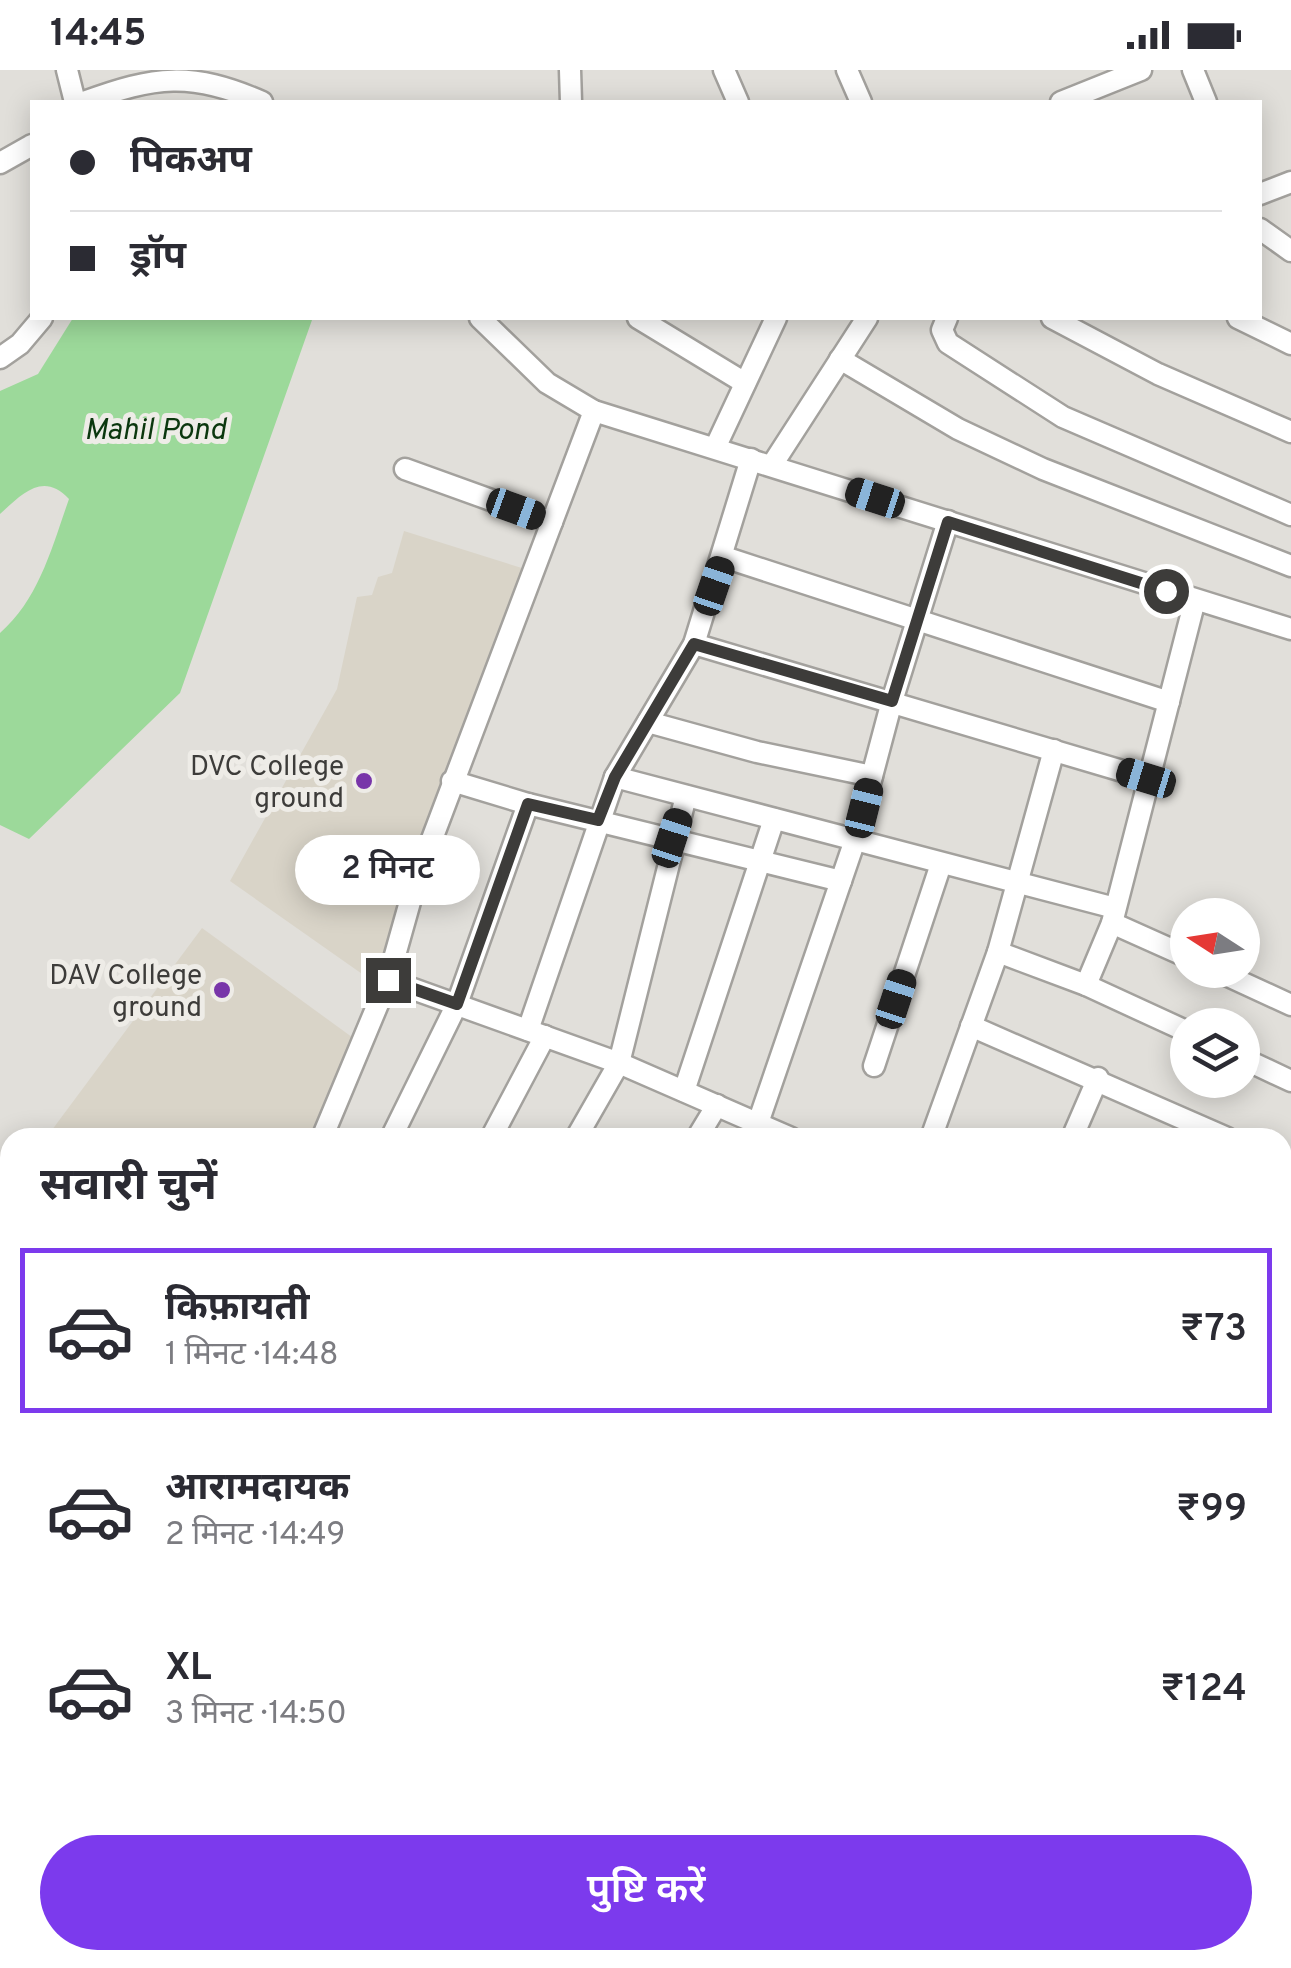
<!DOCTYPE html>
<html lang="hi">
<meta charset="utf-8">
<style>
body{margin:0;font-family:Overpass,"Noto Sans Devanagari",sans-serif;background:#f2f2f3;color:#2b2b33;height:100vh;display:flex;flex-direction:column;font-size:38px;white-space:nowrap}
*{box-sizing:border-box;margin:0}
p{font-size:32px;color:#7c7c81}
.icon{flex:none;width:55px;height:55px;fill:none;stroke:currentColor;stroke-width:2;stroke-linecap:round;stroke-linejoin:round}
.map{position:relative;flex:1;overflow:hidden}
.panel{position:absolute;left:0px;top:1058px;width:1292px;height:842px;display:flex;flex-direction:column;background:#fff;border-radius:30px 30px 0 0;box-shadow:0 5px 25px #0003}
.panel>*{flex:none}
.guide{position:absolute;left:30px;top:30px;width:1232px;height:220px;border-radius:0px;box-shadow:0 5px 25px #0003;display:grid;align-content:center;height:220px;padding:0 40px;background:#fff}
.needle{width:65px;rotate:282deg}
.buttons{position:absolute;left:1170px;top:828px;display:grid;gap:20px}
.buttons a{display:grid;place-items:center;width:90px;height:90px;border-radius:50%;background:#fff;box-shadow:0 5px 25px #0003;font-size:50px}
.end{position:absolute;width:45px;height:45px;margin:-22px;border:12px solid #3d3c3a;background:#fff;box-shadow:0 0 0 5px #fff}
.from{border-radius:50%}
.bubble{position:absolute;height:70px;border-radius:35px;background:#fff;box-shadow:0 5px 25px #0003;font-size:32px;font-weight:600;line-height:70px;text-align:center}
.car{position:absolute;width:30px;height:60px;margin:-30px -15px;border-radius:12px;box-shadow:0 0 8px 2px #0007;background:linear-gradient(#222 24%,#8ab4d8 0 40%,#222 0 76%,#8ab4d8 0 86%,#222 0)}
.guide b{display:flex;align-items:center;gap:35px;height:95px;font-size:38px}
.guide b+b{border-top:2px solid #e1e1e2}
.guide i{width:25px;height:25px;background:#2b2b33}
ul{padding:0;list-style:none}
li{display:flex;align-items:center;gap:30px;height:165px;margin:0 20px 15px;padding:0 20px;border:5px solid transparent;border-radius:0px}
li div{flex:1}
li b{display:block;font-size:38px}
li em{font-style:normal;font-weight:600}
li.on{border-color:#7c3aed}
li>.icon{width:90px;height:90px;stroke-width:1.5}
h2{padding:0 40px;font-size:45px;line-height:120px}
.cta{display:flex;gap:20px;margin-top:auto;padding:20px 40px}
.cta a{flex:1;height:115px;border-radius:60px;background:#7c3aed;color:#fff;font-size:40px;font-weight:600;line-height:115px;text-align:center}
.status{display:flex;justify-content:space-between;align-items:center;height:70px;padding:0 50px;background:#fff;direction:ltr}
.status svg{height:28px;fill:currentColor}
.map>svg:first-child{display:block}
</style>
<div class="status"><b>14:45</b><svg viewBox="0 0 49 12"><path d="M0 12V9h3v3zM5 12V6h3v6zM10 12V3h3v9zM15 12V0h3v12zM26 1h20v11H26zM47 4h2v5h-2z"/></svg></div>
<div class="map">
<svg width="1291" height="1898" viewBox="0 0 1291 1898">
<rect width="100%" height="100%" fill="#e1dfda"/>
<g fill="#d9d4c8">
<polygon points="404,461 525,499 406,803 375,913 230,811 337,619 357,527 372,525 378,507 392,503"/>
<polygon points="202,858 356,970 318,1067 46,1068"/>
</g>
<path fill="#9cd99a" d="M73,248L312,250L180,623L29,769L0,755V563C39,529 52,477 69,429C43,401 22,424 0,444V321L38,304Z"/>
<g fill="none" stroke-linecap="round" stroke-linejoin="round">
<g stroke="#a3a19d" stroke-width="25">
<g id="minor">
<polyline points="67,0 75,32"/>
<polyline points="570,0 571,32"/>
<polyline points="724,0 738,32"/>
<polyline points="847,0 861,32"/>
<polyline points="1193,0 1206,32"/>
<path d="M84,32C155,6 191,1 262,32"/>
<polyline points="1061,32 1141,0"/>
<polyline points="0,93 32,75"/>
<polyline points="1260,124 1291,112"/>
<polyline points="1260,159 1291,181"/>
<polyline points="480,248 547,313 594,341 1291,559"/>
<polyline points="638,248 745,313"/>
<polyline points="947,248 942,260 948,273 1063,347 1291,445"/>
<polyline points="1052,248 1158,304 1291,362"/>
<polyline points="1238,248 1291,274"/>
<polyline points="0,288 20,274 42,248"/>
<polyline points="840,289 958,359 1043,399 1291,496"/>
<polyline points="715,378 776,248"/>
<polyline points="772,395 867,248"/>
<polyline points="405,399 552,452"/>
<polyline points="724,487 1169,632"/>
<polyline points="694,574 1146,708"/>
<polyline points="648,652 757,682 872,706"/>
<polyline points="615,707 1115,838"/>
<polyline points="452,711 528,734 841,811"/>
<polyline points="1112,853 1188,887"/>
<polyline points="998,882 1086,915 1188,962"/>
<polyline points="1215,900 1291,935"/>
<polyline points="388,910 619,993 791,1068"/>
<polyline points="1086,915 1112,853 1195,530"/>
<polyline points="971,956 1227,1068"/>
<polyline points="528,960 615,707 694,574 751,389"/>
<polyline points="1242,988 1291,1011"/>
<polyline points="874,996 941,794"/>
<polyline points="684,1021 774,749"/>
<polyline points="758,1053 855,770 892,631 948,451"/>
<polyline points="322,1068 388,910 415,814 594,341"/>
<polyline points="391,1068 457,934 528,734"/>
<polyline points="491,1068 545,966"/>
<polyline points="576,1068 619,993 686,726"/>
<polyline points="697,1068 717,1035"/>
<polyline points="931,1068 998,882 1054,680"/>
<polyline points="1072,1068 1098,1008"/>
<polyline points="1282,1093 1291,1097"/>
<polyline points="0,1139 10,1144"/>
<polyline points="1282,1257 1291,1238"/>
<polyline points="1282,1346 1291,1350"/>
<polyline points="0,1367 3,1365"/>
<polyline points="1282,1418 1291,1423"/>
<polyline points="0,1467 10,1460"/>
<polyline points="0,1583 10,1600"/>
<polyline points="1282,1743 1291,1747"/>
<polyline points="186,1890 191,1898"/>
<polyline points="466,1890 474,1898"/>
<polyline points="625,1890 633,1898"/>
<polyline points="706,1890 714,1898"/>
<polyline points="106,1898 110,1890"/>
<polyline points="407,1898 414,1890"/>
<polyline points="530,1898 537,1890"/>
<polyline points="756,1898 761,1890"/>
</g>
</g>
<use href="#minor" stroke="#fff" stroke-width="20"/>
</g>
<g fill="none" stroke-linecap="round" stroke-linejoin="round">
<polyline stroke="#3d3c3a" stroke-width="12" points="388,910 457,934 528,734 598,750 615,707 694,574 892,631 948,452 1166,521"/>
</g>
<g fill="#7835a9" stroke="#eeece7" stroke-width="4">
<circle cx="364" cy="711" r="10"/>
<circle cx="222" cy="920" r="10"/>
</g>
<g text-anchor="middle" stroke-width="10" stroke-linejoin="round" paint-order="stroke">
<g font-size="28" fill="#3d3c3a" stroke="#eeece7" text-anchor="end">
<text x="344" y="705">DVC College<tspan x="344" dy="32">ground</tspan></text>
<text x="202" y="914">DAV College<tspan x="202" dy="32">ground</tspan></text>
</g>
<g font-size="30" font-style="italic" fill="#0b370e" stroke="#eeece7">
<text x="155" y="369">Mahil Pond</text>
</g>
</g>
</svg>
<div class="buttons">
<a><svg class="needle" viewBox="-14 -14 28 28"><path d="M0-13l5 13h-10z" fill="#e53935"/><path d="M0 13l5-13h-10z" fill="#7c7c81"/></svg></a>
<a><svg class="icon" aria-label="layers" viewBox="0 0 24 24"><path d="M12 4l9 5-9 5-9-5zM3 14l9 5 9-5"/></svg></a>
</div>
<i class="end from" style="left:1166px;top:521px"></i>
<i class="end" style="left:388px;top:910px"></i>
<div class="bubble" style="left:295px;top:765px;width:185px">2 मिनट</div>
<i class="car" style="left:875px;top:428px;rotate:288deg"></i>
<i class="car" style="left:516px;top:439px;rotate:110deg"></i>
<i class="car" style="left:714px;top:516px;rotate:19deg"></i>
<i class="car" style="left:1146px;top:708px;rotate:287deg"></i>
<i class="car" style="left:864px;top:738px;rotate:14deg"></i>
<i class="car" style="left:672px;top:768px;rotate:18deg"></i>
<i class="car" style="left:896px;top:929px;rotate:18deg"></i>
<div class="guide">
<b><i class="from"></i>पिकअप</b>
<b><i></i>ड्रॉप</b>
</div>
<section class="panel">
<h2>सवारी चुनें</h2>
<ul>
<li class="on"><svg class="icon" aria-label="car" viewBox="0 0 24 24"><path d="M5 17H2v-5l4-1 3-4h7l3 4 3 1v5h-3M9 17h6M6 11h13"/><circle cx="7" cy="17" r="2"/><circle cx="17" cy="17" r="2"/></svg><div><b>किफ़ायती</b><p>1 मिनट · 14:48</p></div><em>₹73</em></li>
<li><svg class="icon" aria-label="car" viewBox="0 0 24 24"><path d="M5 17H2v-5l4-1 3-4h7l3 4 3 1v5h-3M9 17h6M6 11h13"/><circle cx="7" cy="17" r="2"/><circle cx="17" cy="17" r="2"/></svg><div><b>आरामदायक</b><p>2 मिनट · 14:49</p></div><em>₹99</em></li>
<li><svg class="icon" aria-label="car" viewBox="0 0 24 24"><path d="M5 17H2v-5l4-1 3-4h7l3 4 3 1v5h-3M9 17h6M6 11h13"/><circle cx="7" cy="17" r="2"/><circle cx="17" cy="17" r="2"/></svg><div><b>XL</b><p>3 मिनट · 14:50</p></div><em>₹124</em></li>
</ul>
<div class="cta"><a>पुष्टि करें</a></div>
</section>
</div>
